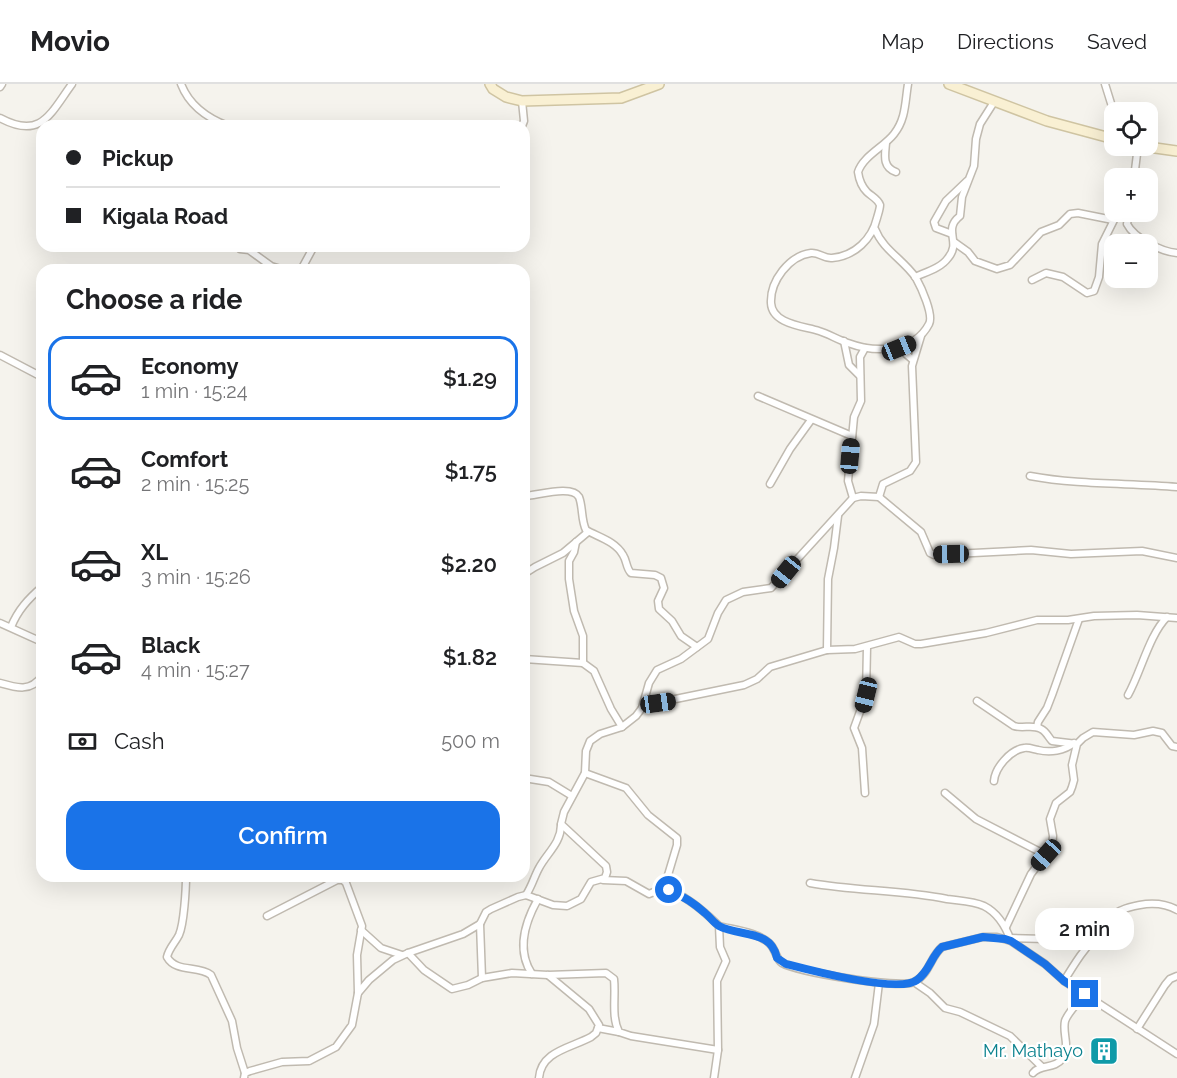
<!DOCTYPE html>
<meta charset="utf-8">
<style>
body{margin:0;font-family:Raleway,sans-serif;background:#f2f2f2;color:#202124;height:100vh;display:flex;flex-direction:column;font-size:22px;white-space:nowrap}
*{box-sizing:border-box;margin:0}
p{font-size:20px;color:#757577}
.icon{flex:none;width:33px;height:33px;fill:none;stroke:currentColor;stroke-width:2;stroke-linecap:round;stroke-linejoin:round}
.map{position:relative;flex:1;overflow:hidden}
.panel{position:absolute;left:36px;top:180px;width:494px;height:618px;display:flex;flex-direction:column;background:#fff;border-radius:18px;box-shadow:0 6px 24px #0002}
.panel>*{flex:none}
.hud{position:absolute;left:36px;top:36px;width:494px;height:132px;border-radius:18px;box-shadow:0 6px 24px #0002;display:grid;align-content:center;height:132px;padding:0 30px;background:#fff}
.buttons{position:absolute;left:1104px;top:18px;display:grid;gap:12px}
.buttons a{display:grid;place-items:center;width:54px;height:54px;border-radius:12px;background:#fff;box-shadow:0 6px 24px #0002;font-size:30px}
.end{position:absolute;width:27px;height:27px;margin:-14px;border:8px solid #1a73e8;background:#fff;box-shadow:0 0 0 3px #fff}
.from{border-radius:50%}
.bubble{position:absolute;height:42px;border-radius:18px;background:#fff;box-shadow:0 6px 24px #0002;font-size:20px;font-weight:600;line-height:42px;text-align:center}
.car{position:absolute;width:18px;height:36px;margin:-18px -9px;border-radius:8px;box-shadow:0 0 4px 2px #0007;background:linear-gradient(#222 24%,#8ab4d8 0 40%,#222 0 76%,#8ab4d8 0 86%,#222 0)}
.hud b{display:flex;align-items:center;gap:21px;height:57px;font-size:22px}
.hud b+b{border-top:2px solid #e0e0e0}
.hud i{width:15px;height:15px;background:#202124}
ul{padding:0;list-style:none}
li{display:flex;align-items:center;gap:18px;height:84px;margin:0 12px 9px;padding:0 18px;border:3px solid transparent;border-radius:18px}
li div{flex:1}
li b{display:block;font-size:22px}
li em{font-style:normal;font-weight:600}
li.active{border-color:#1a73e8}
li>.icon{width:54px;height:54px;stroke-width:1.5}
h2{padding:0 30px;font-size:27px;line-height:72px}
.pay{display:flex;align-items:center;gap:15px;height:66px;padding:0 30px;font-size:22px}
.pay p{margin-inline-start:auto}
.button{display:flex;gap:12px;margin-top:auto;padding:12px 30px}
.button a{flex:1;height:69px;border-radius:18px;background:#1a73e8;color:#fff;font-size:24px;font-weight:600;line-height:69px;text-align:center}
header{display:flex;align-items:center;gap:36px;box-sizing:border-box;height:84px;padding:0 30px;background:#fff;border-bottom:2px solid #e0e0e0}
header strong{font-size:28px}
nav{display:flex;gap:33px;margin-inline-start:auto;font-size:21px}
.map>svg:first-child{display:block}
</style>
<header>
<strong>Movio</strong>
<nav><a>Map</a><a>Directions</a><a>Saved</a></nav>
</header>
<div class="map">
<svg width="1177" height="994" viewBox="0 0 1177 994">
<rect width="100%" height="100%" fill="#f5f3ed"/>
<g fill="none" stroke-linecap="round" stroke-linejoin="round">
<g stroke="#c0bab0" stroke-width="9">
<g id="street">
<path d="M181,0C189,21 207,34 228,42"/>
<polyline points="1105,0 1114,29"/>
<polyline points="0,3 2,0"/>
<path d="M0,34C41,56 50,30 72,0"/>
<polyline points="522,42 524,37 522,17"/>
<path d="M886,59C885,71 882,83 896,88"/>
<polyline points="1134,94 1138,62"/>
<path d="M1129,128L1127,140C1134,154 1162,168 1177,169"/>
<path d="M875,145C883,166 904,176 916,194C921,203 934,231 929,240C914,269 875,269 848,259C838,256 829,250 819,247C803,242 772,240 771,219C770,197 789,172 811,169C819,168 824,175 832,174C855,172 872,155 877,134C878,130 880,125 880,121C878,115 871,112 867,108C862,103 859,95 858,88C863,72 884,63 894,50C906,35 905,18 908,0"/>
<polyline points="952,150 936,144 934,138 946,117 967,97"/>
<polyline points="954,158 968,168 975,177 997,185 1010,181 1041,148 1059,141 1070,130 1078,129 1113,136"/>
<polyline points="240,165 249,166 271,182 284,186"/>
<polyline points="301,186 314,162"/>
<path d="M915,193C926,188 941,184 948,174C962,158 942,146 960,132L962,113L974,82L976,55L980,40L994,18"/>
<polyline points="1032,196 1046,189 1063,193 1087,209 1094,207 1099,193 1102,160 1118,128"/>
<polyline points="844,257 849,281 860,292"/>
<polyline points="899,264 913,276"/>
<polyline points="0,271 42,293"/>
<polyline points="758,312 852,352"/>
<path d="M1030,392C1078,401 1128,399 1177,403"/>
<polyline points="770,400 790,365 811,336"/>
<path d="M524,412C536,412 572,400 579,413C583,423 581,436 586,446C598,453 615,457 623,471C627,477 626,484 631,489L655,491L661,494L664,504L658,517L659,525L672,537L681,552L697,563"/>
<polyline points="879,413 883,400 910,387 916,378 912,282 921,252"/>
<polyline points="853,414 848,397 854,333 861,317 860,273 865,264"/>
<polyline points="576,458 574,468 569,477 569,495 574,527 583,552 583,579"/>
<polyline points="524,490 535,483 563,469 588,448"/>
<polyline points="0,539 42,558"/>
<path d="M11,543C18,526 28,515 42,503"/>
<polyline points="827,566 828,495 834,464 838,432"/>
<polyline points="524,575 583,579 594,587 611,625 622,643"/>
<path d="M0,599C17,604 31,608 42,592"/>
<path d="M1128,611C1141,588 1149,551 1167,533"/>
<path d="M977,617L1014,642C1023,645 1033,640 1041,645C1046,647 1049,654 1052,657L1077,660"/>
<polyline points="642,624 651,620 744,601 757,595 770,583 827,566 855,565 899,553 915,560 921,560 986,549 1037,536 1068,536 1094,532 1137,531 1177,534"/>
<polyline points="1037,643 1038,638 1047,624 1052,611 1079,535"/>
<path d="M585,689L626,704L648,731L677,754V761L665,801C670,808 678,809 685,814C698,822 708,831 719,842L720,863L726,877L717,897L718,966L714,994"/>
<polyline points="524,694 549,698 572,712"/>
<path d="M994,697C995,684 1010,666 1024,664C1028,663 1033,665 1038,666C1050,669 1064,667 1074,659"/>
<polyline points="865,709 862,664 854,644 866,611 867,563"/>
<polyline points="945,709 976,735 1046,771"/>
<path d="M186,792C186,805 184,840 179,851C175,859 169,864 167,873C176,889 198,881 211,891L232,937L237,964L245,989"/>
<polyline points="603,796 626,797 649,810 666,803"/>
<path d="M810,799C855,807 902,806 947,815C960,817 972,817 984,822C998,829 1006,843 1011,857"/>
<path d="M526,811C532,802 534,793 539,784C547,769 561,759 561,741"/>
<polyline points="267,832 337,796 343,796 346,799 362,842 357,871 358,909"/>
<polyline points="480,840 482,894"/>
<path d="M719,842C735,846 758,848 770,860C776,866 776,875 782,879C798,888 899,905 914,898C929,891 930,873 942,863L983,853H997L1011,857L1045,880L1064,897L1177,970"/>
<polyline points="1006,843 1031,790 1052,762 1053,752 1050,735 1056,719 1070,708 1072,703 1074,696 1072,681 1077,660 1083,654 1093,648 1134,651 1153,647 1162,649 1172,662 1177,663"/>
<polyline points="361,846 381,864 402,871"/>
<polyline points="1010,854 1046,855"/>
<path d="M408,869L424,886L452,905L468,901L482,894L512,889L548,891L606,889L614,895C616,913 611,932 619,948L631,952L718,966"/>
<path d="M532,890C516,866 525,838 538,815"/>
<path d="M1064,897C1075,879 1085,863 1100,848C1103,845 1105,840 1108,836C1117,825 1132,822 1146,820C1158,819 1167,820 1177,826"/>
<polyline points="914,898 930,909 945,924 960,928 1010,952 1042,983"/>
<polyline points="598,944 619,948"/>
<polyline points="1137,945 1165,901 1170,895 1177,892"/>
<path d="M1033,989C1040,980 1055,985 1062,975C1071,963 1062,950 1065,937C1068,928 1079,918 1085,910"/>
<polyline points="244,994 245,989 250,987 282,978 309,977 336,963 352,941 358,909 369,896 393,876 408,869 463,850 480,840 486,828 491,825 518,813 526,811 553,821 567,822 581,815 591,798 605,794 607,788 606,782 561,740 564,728 585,689 586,667 590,657 600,650 622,643 636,632 642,624 649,599 657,586 681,575 708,555 718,529 726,516 743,508 771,504 853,414 861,412 879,413 921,448 930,469 934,471 1031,466 1071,470 1142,467 1177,474"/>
<path d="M539,994C541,967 571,964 591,953L596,949L599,941L589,925L548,891"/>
<polyline points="855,994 874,940 879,899"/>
</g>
</g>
<g stroke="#cfc4a2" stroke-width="12">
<g id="secondary">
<polyline points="490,0 493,5 506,13 522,17 621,14 659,0"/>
<polyline points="949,0 1047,37 1114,55"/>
<polyline points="1141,62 1177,67"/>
</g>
</g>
<use href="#street" stroke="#fff" stroke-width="6"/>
<use href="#secondary" stroke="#f9f0d3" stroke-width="9"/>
</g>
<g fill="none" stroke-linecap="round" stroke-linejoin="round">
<path stroke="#1a73e8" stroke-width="8" d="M669,806C683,812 694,819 705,829C710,833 714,839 719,842C740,853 771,845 777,874L786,880C809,886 899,910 917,896C930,887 931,872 942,863L983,853L1005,855L1011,857L1045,880L1064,897L1085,910"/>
</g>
<defs>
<g id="building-square" transform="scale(1.5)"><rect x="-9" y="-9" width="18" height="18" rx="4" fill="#0f9aa8" stroke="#fff"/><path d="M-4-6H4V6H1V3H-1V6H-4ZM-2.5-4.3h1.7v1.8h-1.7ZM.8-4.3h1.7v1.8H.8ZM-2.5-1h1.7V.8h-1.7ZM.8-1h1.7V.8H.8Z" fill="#fff"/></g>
</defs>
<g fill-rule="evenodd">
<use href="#building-square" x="1104" y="967"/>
</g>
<g text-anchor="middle" stroke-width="4.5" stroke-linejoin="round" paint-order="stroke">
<g font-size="18" fill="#0d838f" stroke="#fff" text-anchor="end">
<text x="1083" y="973">Mr. Mathayo</text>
</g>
</g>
</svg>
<div class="buttons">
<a><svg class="icon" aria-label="locate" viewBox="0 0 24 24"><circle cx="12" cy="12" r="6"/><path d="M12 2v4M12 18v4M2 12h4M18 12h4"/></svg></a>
<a>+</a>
<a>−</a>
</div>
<i class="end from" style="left:669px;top:806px"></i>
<i class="end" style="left:1085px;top:910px"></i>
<div class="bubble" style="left:1035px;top:824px;width:99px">2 min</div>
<i class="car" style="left:899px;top:264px;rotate:68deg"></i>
<i class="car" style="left:850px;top:372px;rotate:5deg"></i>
<i class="car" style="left:951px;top:470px;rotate:269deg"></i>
<i class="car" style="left:786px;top:488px;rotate:219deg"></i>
<i class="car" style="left:866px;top:611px;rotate:194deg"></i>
<i class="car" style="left:658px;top:619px;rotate:82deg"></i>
<i class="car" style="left:1046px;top:771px;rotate:222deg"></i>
<div class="hud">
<b><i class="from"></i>Pickup</b>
<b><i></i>Kigala Road</b>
</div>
<section class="panel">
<h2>Choose a ride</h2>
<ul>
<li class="active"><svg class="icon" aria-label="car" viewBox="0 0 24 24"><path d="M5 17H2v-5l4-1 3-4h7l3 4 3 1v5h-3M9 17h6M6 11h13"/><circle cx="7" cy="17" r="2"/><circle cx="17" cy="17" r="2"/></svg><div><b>Economy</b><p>1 min · 15:24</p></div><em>$1.29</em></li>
<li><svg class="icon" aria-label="car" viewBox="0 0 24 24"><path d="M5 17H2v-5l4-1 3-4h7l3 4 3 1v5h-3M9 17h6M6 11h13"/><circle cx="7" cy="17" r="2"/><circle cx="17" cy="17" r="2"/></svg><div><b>Comfort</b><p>2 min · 15:25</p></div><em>$1.75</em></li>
<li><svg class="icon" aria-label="car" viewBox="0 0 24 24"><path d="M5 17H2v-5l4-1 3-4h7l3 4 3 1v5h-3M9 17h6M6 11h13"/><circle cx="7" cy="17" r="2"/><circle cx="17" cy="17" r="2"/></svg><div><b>XL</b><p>3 min · 15:26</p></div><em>$2.20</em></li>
<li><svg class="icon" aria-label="car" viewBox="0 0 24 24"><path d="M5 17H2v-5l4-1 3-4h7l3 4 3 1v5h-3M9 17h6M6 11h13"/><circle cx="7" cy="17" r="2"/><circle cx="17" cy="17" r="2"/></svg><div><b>Black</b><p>4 min · 15:27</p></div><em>$1.82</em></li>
</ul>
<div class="pay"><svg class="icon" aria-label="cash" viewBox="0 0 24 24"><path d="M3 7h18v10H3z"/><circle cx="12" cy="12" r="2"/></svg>Cash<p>500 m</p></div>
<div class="button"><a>Confirm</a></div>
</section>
</div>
